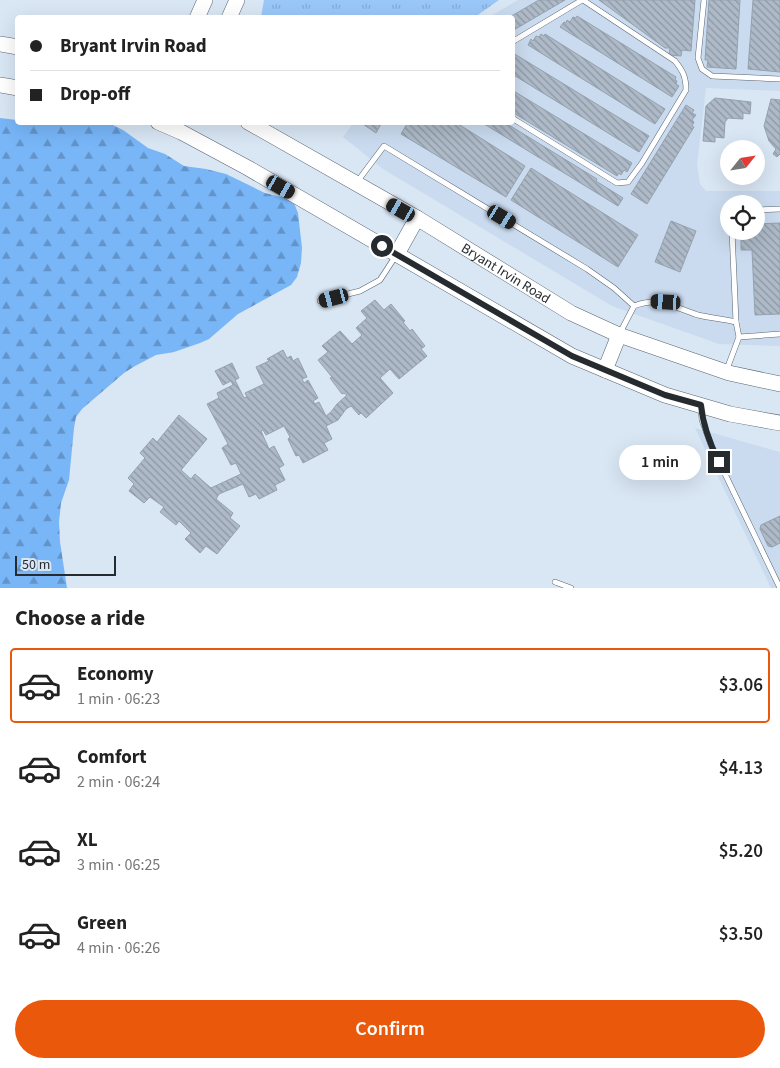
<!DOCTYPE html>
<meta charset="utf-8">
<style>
body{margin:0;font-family:"Source Sans 3",sans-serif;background:#f6f6f6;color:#222;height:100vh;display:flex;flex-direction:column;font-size:19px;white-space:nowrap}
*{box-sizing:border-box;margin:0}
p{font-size:16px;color:#767676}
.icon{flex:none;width:28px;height:28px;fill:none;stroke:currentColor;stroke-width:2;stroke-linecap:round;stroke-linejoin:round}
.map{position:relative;height:588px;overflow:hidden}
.side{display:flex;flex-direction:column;background:#fff;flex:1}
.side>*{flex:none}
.top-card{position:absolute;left:15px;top:15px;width:500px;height:110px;border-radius:5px;box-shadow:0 5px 20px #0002;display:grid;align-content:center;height:110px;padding:0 15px;background:#fff}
.needle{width:32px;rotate:60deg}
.controls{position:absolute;left:720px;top:140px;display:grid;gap:10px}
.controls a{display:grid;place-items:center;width:45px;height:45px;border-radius:50%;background:#fff;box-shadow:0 5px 20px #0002;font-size:25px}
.scale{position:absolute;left:15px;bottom:12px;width:101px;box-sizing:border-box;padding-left:5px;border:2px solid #262b30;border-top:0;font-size:14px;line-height:18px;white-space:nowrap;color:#262b30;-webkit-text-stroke:4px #d9e6f4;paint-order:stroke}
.end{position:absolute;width:22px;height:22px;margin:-11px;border:6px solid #262b30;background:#fff;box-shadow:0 0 0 2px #fff}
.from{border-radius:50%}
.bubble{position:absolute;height:35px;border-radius:18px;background:#fff;box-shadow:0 5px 20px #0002;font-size:16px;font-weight:600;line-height:35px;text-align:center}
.car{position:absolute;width:15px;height:30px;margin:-15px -8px;border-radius:6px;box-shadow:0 0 4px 1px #0007;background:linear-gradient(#222 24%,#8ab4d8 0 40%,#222 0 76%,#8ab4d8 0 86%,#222 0)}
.top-card b{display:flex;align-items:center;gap:18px;height:48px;font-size:19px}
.top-card b+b{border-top:1px solid #e0e0e0}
.top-card i{width:12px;height:12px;background:#222}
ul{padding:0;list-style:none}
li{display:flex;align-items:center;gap:15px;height:75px;margin:0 10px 8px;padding:0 5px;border:2px solid transparent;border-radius:5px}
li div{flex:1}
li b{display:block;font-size:19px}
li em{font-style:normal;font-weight:600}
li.selected{border-color:#ea580c}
li>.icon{width:45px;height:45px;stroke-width:1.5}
h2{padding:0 15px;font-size:22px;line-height:60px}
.button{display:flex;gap:10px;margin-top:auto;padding:10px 15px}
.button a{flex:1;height:58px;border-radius:30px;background:#ea580c;color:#fff;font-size:20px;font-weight:600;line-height:58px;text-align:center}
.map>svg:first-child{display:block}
</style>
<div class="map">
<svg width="780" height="588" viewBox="0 0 780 588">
<defs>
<pattern id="forest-firs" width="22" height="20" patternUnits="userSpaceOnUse" patternTransform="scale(1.25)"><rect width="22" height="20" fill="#78b6f8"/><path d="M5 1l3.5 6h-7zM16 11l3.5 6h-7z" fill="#6294c9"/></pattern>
<pattern id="park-tufts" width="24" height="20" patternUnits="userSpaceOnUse" patternTransform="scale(1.25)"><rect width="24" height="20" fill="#99c7f8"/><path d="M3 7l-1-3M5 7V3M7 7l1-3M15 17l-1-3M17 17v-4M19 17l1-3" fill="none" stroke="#84abd5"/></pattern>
<pattern id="building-back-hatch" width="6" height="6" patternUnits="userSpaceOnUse" patternTransform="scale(1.25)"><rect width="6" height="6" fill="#aebac8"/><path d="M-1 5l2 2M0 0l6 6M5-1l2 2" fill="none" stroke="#8d97a3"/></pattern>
</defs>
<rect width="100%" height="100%" fill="#d9e6f4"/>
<g fill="#cadbef" fill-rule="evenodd">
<path d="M518,0H780V91L706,88L697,165L700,184L706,191H780V346L719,344L612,306L383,169L343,137L353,123L512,122V18L489,17ZM729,204H756V231H729Z"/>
<polygon points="695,428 780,452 780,588 771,588"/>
</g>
<polygon fill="url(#forest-firs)" points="0,118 17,120 18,122 97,122 111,124 123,130 148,148 165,154 184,166 206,169 226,174 265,193 285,198 294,203 298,213 302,248 301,263 297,277 291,285 238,314 209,339 200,343 174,352 156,355 135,366 124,373 82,409 76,417 74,428 69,480 61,503 59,522 60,542 67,588 0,588"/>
<polygon fill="url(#park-tufts)" points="264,0 499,0 475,17 261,17"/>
<g fill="url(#building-back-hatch)" stroke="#95a1ae">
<polygon points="539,0 565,0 512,31 512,18 508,18"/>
<polygon points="599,0 695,0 691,51 682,50 681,56 669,55 670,48 665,48"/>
<polygon points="709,0 740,0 736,69 707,67 708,60 705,60"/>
<polygon points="753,0 780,0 780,72 748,69"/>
<polygon points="577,16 676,77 675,80 677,81 676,84 679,86 672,97 560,27 564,22 566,23 567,20 570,22 573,17 576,18"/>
<polygon points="541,34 544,36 545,34 665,109 655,124 528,45 531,39 533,41 536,36 539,37"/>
<polygon points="513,53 649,136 639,152 512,74"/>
<polygon points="512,90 632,163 627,172 624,170 621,175 619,173 617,176 512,112"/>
<polygon points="715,98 751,102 750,114 743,113 743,119 728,118 725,122 724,138 715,137 715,142 703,141 706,106"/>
<polygon points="771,99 780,100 780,154 777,157 773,154 776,149 769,141 764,126"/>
<polygon points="686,105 694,110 692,113 696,115 692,120 694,122 692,126 694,127 647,204 631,194"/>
<polygon points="360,122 382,122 376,133"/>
<polygon points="408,122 455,122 525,166 506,197 401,134"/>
<polygon points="481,122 504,122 597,179 596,181 623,198 618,206"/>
<polygon points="531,168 638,235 618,267 511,200"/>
<polygon points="671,221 696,231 680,272 655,262"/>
<polygon points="780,223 780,314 755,315 752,250 741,250 741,236 753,236 753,231 756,231 756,224"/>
<polygon points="375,300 384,310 391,304 405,321 403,322 410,331 412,329 425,346 421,349 427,356 399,379 390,369 380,378 393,393 366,418 361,413 359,415 351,406 346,409 338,420 326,426 332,439 324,443 328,450 303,463 299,455 296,456 288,439 290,437 284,426 266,435 263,430 261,431 269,449 274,446 284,465 279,468 285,480 275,485 277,490 259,499 256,494 249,497 243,484 219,494 216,499 233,513 230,518 240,526 217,554 206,546 200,553 185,539 191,533 179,521 176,525 160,512 164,507 150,497 144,503 129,491 134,484 128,478 145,458 140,453 153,438 157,442 179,415 207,439 181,470 191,479 195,474 211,488 241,474 236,463 231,465 222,448 228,444 207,404 219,398 217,393 233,385 231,381 223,385 215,371 232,363 239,378 235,380 244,398 247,397 245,393 264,384 256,367 269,361 267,359 283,350 287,358 291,356 293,361 298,358 307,377 302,379 304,383 308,380 318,398 313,401 315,404 319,402 326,416 331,412 337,404 347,395 344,393 342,394 330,378 332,377 318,360 328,352 322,346 340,331 353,345 352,344 362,335 356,328 367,318 361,311"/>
<polygon points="780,516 780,543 772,547 768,546 760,529 761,525"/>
</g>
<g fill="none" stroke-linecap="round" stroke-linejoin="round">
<g stroke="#596470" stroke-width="6">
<g id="lane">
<polyline points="704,0 698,58 702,69 712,76 780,79"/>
<polyline points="512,42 582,0"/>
<path d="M512,118L617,183L628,182L642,163L686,90C686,77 683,71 675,61L583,0"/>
<polyline points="357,182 384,146 587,269 614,288 634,306"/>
<polyline points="756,210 780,209"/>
<polyline points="732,231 736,322 739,337 780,334"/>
<polyline points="320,301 360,291 380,280 395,257"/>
<path d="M620,333L634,306C660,296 673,307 698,315C710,318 724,319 736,322"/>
<polyline points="727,369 739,337"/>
<polyline points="701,408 702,420 711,445 780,588"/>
<polyline points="555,582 571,588"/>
</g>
</g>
<g stroke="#596470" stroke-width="16">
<g id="secondary">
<polyline points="197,18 205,0"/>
<polyline points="229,18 237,0"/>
<polyline points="0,44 18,47"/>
<polyline points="0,85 18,88"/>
<polyline points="158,122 181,132 248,168 572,356 665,395 730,414 780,423"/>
<path id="s1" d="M248,122L417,218L571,313L619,335L729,373L780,384"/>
<polyline points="397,254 417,218"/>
<polyline points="605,370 619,335"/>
</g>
</g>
<use href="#lane" stroke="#fff" stroke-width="5"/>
<use href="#secondary" stroke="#fff" stroke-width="15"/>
</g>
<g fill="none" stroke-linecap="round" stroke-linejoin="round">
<path stroke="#262b30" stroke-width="6" d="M382,246L572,356L665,395L701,405C703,426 710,444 719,462"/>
</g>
<g text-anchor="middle" stroke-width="4" stroke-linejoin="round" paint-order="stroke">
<g font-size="14" fill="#262b30" stroke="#d9e6f4">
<text dy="5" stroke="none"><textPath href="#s1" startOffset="299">Bryant Irvin Road</textPath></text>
</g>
</g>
</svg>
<div class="controls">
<a><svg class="needle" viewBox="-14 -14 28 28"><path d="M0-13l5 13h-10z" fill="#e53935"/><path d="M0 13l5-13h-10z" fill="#767676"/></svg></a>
<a><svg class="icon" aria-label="locate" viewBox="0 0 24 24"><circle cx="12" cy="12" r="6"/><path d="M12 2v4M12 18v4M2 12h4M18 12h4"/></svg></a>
</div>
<div class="scale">50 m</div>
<i class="end from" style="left:382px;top:246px"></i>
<i class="end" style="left:719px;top:462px"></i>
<div class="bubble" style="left:619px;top:445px;width:82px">1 min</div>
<i class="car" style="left:281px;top:187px;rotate:120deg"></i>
<i class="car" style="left:401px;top:210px;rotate:300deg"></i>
<i class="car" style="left:502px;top:217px;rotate:121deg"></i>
<i class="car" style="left:334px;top:298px;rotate:255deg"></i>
<i class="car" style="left:666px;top:302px;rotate:273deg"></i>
<div class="top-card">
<b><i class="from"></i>Bryant Irvin Road</b>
<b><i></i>Drop-off</b>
</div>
</div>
<section class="side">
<h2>Choose a ride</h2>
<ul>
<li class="selected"><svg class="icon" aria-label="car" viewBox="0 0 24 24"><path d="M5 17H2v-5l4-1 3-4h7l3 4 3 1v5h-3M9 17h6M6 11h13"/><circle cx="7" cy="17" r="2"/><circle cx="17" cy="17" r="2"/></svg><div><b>Economy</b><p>1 min · 06:23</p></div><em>$3.06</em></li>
<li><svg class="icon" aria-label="car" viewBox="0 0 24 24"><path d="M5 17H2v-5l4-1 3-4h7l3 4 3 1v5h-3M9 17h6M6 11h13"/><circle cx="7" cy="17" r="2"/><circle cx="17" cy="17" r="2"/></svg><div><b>Comfort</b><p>2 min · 06:24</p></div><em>$4.13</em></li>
<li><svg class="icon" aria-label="car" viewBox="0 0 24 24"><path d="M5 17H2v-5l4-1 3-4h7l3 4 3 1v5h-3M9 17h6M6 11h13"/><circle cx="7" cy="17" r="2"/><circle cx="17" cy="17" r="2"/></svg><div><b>XL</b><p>3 min · 06:25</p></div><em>$5.20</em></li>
<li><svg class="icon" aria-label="car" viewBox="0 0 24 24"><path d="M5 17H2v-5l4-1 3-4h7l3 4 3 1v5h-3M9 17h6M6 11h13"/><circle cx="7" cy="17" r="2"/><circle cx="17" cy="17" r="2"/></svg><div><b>Green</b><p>4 min · 06:26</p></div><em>$3.50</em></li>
</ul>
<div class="button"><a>Confirm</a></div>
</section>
